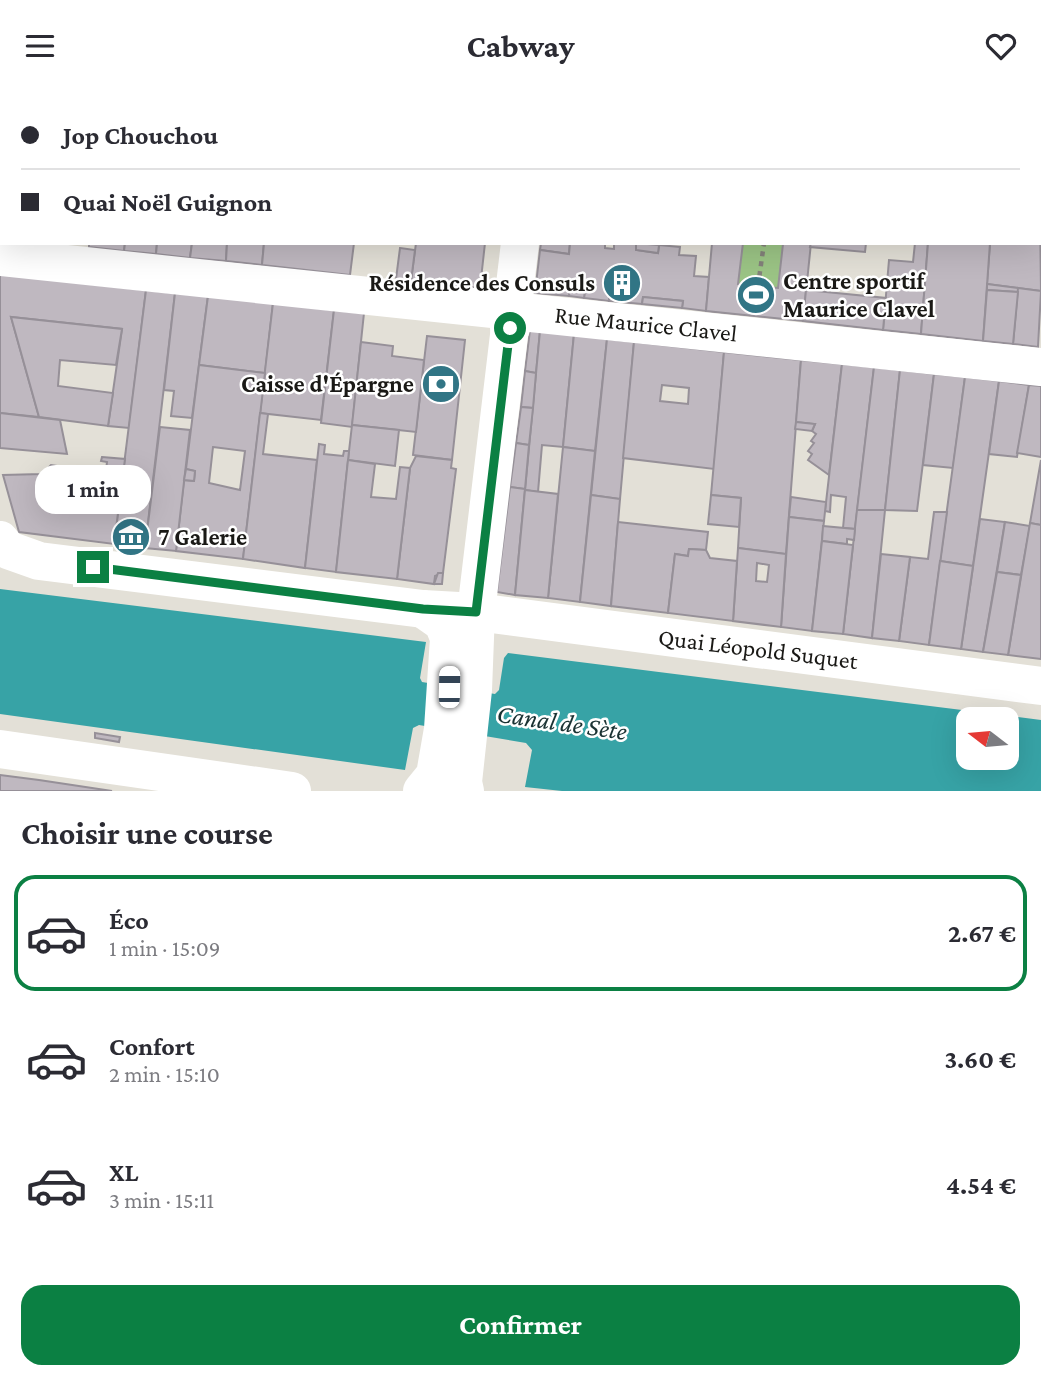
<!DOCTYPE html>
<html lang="fr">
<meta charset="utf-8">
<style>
body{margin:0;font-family:"Crimson Pro",serif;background:#f2f2f3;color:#2b2b33;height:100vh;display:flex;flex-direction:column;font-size:26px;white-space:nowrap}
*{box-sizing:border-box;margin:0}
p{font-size:23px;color:#7c7c81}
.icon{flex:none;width:38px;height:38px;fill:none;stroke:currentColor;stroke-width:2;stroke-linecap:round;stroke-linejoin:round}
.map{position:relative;height:700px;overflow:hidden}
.side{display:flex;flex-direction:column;background:#fff;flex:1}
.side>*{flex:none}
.hud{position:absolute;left:0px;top:0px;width:1041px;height:154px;box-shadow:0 7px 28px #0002;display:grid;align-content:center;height:154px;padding:0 21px;background:#fff}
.needle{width:46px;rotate:286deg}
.tools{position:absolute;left:956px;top:616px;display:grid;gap:14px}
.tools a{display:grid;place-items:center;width:63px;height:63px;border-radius:14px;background:#fff;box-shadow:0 7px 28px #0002;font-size:35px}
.end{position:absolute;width:32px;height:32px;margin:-16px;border:9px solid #0b8043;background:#fff;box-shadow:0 0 0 4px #fff}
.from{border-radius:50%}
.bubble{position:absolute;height:49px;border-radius:21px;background:#fff;box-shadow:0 7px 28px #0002;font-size:23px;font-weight:700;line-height:49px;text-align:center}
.car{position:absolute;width:21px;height:42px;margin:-21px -10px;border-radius:9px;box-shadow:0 0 5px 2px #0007;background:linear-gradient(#fff 24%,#345 0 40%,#fff 0 76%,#345 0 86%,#fff 0)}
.hud b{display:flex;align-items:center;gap:24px;height:66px;font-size:26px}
.hud b+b{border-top:2px solid #e1e1e2}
.hud i{width:18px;height:18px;background:#2b2b33}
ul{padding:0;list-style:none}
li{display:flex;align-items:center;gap:21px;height:116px;margin:0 14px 10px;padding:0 7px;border:4px solid transparent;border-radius:21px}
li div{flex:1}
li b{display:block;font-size:26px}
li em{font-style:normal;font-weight:700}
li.on{border-color:#0b8043}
li>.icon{width:63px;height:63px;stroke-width:1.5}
h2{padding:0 21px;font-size:32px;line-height:84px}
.button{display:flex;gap:14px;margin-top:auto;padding:14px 21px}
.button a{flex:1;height:80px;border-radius:21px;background:#0b8043;color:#fff;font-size:28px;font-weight:700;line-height:80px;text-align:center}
header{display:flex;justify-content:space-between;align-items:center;height:91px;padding:0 21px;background:#fff;font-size:32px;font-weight:700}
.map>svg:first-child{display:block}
</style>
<header><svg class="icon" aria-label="menu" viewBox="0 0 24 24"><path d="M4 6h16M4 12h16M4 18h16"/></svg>Cabway<svg class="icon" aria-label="heart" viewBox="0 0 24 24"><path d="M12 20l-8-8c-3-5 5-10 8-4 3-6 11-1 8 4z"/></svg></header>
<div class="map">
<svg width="1041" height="700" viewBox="0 0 1041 700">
<rect width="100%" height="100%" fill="#e3e0d7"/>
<polygon fill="#9bc485" points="712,152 810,152 802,230 705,220"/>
<path fill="#37a3a6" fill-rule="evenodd" d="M0,498L426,551L420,587L422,591L495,603L499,599L504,567L508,562L1041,629V700H562L525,696L532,659L526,652L419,634L413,637L405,679L0,623ZM968,628H1006V667H968Z"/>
<g fill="#bfb8c0" stroke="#969098" stroke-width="2" fill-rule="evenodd">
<polygon points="0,0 207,0 2,2 0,31"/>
<polygon points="279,0 351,0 279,2"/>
<polygon points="559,0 619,0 558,2"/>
<polygon points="727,0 826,0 726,2"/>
<polygon points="826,0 901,0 826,2"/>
<polygon points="941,0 995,0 1002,2 941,2"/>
<polygon points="1040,8 1041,8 1041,66 1040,65"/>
<polygon points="1040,65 1041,66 1041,129 1040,129"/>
<rect x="0" y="101" width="2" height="45"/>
<polygon points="1040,129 1041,200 987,193 990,152 1040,152"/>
<polygon points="89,152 125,152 124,160 89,156"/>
<polygon points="125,152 157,152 156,163 124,160"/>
<polygon points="157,152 192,152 190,167 156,163"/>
<polygon points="192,152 227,152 226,170 190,167"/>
<polygon points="227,152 264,152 262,174 226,170"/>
<polygon points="264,152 354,152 350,184 262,174"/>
<polygon points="416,152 485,152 480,197 411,190"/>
<polygon points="541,152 570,152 569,163 540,159"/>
<polygon points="570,152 605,152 605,157 614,158 614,152 636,152 636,159 658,162 659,154 680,156 679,164 696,165 694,185 709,186 706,220 682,217 683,210 643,206 642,213 620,211 621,203 610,202 609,210 584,207 585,199 570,197 569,205 535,202 540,159 569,163"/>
<polygon points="636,152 659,154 658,162 636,159"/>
<polygon points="712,152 743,152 738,193 778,197 783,153 774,152 811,152 803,230 706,220"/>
<polygon points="811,152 866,152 865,161 810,156"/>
<polygon points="915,152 928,152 921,243 883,239 889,169 913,171"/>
<polygon points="928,152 990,152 983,250 921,243"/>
<polygon points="400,157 415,159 411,190 396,188"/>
<polygon points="0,183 146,199 129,337 108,335 122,238 11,226 39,326 0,322"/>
<polygon points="987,193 1018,197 1018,201 987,199"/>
<polygon points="570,197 585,199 584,207 569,205"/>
<polygon points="1018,197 1041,200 1038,256 1013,253"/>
<polygon points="146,199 175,202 145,457 114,453"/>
<polygon points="806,199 886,207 883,239 803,230"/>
<polygon points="987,199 1018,201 1013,253 983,250"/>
<polygon points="175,202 208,205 192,327 171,325 174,300 164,299"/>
<polygon points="610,202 621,203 620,211 609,210"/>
<polygon points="208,205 273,212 265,282 199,274"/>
<polygon points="643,206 683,210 682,217 642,213"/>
<polygon points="273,212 334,219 321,329 260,322"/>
<polygon points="334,219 364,222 352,336 321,332"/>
<polygon points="11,226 122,238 116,274 60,269 58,295 113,302 108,335 39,326"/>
<polygon points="530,239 540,240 536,282 525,280"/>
<polygon points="540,240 574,243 563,356 542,354 538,401 525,399"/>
<polygon points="574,243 607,248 595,360 563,356"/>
<polygon points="427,245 465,249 452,369 413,364"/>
<polygon points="607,248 634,251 620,408 591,404"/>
<polygon points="361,251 393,255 392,265 424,269 416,341 352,334"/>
<path d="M634,251L724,261L714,378L623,367ZM662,294L689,297L688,313L660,310Z"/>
<polygon points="724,261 801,269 786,463 738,457 741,407 711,404"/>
<polygon points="801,269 842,273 829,384 808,369 812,363 808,360 814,352 811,350 816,343 812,340 815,333 796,331"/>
<polygon points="842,273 874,276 855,438 843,437 846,406 831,404 830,421 825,420"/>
<path d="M199,274L265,282L243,468L176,460L184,389L194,390L195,380L186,378ZM213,356L245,360L240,399L209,392Z"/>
<polygon points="874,276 900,279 885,419 857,419"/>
<polygon points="900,279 934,283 917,420 885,419"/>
<polygon points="525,280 536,282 533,317 521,316"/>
<polygon points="934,283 965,286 953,377 923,374"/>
<polygon points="965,286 999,290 973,475 940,470"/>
<polygon points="999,290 1029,294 1017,366 989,363"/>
<polygon points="1029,294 1041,295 1041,366 1017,362"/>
<polygon points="521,316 533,317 529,354 516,352"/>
<polygon points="0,322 60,329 67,363 0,357"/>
<polygon points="260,322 268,323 263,363 317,369 305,477 243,468"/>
<polygon points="796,331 815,333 812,340 795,338"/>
<polygon points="352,334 399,339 395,375 348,369"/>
<polygon points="160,336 190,339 176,460 145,457"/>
<polygon points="516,352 529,354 525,398 510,396"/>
<polygon points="319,353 325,354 324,363 343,365 344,360 349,360 336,481 305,477"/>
<polygon points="563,356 595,360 580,511 548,507"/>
<polygon points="416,365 452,369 451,377 456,378 443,482 435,485 434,493 397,488 410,377"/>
<polygon points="102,366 125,368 114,453 19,441 3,384 42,383 51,374 58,375 57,384 50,389 104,395 107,371 101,370"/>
<polygon points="348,369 375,373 371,406 396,408 400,376 410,377 397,488 336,481"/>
<polygon points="1041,369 1041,434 1030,432"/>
<polygon points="186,378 195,380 194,390 184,389"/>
<polygon points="510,396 525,398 515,504 497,501"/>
<polygon points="525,399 558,403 548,507 515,504"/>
<polygon points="591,404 620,408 611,515 580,511"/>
<polygon points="711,404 741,407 739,436 708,433"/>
<polygon points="791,406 826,411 824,430 789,426"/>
<polygon points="857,419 885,419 872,547 843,543"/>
<polygon points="934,421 947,421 929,554 899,550 910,466 928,468"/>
<polygon points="789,426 824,430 812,540 781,536"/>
<polygon points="980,428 1005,431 983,561 961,558"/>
<polygon points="618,431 708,441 706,459 689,458 688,465 675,463 668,522 611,515"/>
<polygon points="1005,431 1030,435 1021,484 997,481"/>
<polygon points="1030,432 1041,434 1041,568 1008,564"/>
<polygon points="823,435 855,438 854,449 847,448 847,453 822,450"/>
<polygon points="822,450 853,454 843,543 812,540"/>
<path d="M738,457L786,463L781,536L733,530ZM757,472L769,474L767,491L756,490Z"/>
<polygon points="689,458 706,459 710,467 737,470 733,530 668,522 675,463 688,465"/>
<polygon points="881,463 910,466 899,550 872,547"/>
<polygon points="940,470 973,475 961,558 929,554"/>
<polygon points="997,481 1021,484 1008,564 983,561"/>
<polygon points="438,482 443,482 442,493 434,493"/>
<polygon points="95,642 120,646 119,651 95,647"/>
<polygon points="0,684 39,689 112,700 0,700"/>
</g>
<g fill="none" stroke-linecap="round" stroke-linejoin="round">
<polyline stroke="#83817a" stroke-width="4.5" stroke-dasharray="5 5" stroke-linecap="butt" points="758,195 764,152"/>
<g stroke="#fff" stroke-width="38">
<polyline points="0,166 512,220"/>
<polyline points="0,449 8,459 39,470 423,518 476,521 1041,595"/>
<polyline points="0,658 292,700"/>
<polyline points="422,700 435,684 443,638 449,547 443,532 423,518"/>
</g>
<g stroke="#fff" stroke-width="38">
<polyline points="538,2 538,0"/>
<polyline points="512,220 1041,276"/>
<polyline points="465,700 463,691 473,599 476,521 520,152"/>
</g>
</g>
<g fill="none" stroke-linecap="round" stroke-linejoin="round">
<polyline stroke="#0b8043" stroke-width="9" points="93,476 423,518 476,521 510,237"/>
</g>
<defs>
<g id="building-disc" transform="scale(2.0125)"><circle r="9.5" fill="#317585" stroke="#fff"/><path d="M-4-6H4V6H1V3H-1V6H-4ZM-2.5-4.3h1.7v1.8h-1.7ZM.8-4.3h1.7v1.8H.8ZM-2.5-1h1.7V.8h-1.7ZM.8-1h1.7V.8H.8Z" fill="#fff"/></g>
<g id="stadium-disc" transform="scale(2.0125)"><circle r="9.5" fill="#317585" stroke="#fff"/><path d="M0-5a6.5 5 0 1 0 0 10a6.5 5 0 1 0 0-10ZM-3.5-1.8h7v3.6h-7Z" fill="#fff"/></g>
<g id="bank-disc" transform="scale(2.0125)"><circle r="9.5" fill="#317585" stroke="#fff"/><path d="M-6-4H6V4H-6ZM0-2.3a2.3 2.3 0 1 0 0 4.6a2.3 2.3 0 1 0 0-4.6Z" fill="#fff"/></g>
<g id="museum-disc" transform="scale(2.0125)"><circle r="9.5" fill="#317585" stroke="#fff"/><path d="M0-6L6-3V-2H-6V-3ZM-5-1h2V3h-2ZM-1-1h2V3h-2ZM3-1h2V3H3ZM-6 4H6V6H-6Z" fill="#fff"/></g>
</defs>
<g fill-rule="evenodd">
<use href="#building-disc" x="622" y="192"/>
<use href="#stadium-disc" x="756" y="204"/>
<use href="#bank-disc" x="441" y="293"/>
<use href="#museum-disc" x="131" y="446"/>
</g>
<g text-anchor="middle" stroke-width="5" stroke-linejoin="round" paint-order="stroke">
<g font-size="24" font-weight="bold" fill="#1a1916" stroke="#fff" text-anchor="start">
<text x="783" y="198">Centre sportif<tspan x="783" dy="28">Maurice Clavel</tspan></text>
<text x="595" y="200" text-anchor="end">Résidence des Consuls</text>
<text x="414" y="301" text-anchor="end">Caisse d'Épargne</text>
<text x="158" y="454">7 Galerie</text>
</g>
<g font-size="24" fill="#1a1916" stroke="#fff">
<text transform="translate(646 233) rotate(6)" y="8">Rue Maurice Clavel</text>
<text transform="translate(758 558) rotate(7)" y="8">Quai Léopold Suquet</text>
</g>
<g font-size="26" font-style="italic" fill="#1a3233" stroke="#fff">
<text transform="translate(562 631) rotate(8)" y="9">Canal de Sète</text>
</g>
</g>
</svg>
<div class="tools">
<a><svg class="needle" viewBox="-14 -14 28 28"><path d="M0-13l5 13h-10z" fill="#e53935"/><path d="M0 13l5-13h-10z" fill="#7c7c81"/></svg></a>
</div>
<i class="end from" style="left:510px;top:237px"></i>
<i class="end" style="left:93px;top:476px"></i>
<div class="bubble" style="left:35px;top:374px;width:116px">1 min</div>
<i class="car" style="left:449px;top:596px;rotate:1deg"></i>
<div class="hud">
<b><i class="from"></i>Jop Chouchou</b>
<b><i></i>Quai Noël Guignon</b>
</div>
</div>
<section class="side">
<h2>Choisir une course</h2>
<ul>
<li class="on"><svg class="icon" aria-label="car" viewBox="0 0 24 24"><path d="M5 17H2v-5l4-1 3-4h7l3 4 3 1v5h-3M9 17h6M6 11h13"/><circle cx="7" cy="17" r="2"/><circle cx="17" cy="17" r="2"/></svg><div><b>Éco</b><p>1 min · 15:09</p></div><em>2.67 €</em></li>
<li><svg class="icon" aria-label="car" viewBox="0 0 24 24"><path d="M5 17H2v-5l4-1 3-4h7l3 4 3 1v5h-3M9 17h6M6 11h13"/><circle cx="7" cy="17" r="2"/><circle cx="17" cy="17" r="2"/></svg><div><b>Confort</b><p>2 min · 15:10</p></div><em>3.60 €</em></li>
<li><svg class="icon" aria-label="car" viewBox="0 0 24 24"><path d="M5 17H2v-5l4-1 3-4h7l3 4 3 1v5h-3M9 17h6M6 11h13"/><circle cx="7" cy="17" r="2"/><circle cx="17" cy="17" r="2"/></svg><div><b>XL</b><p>3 min · 15:11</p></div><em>4.54 €</em></li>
</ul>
<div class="button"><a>Confirmer</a></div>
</section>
